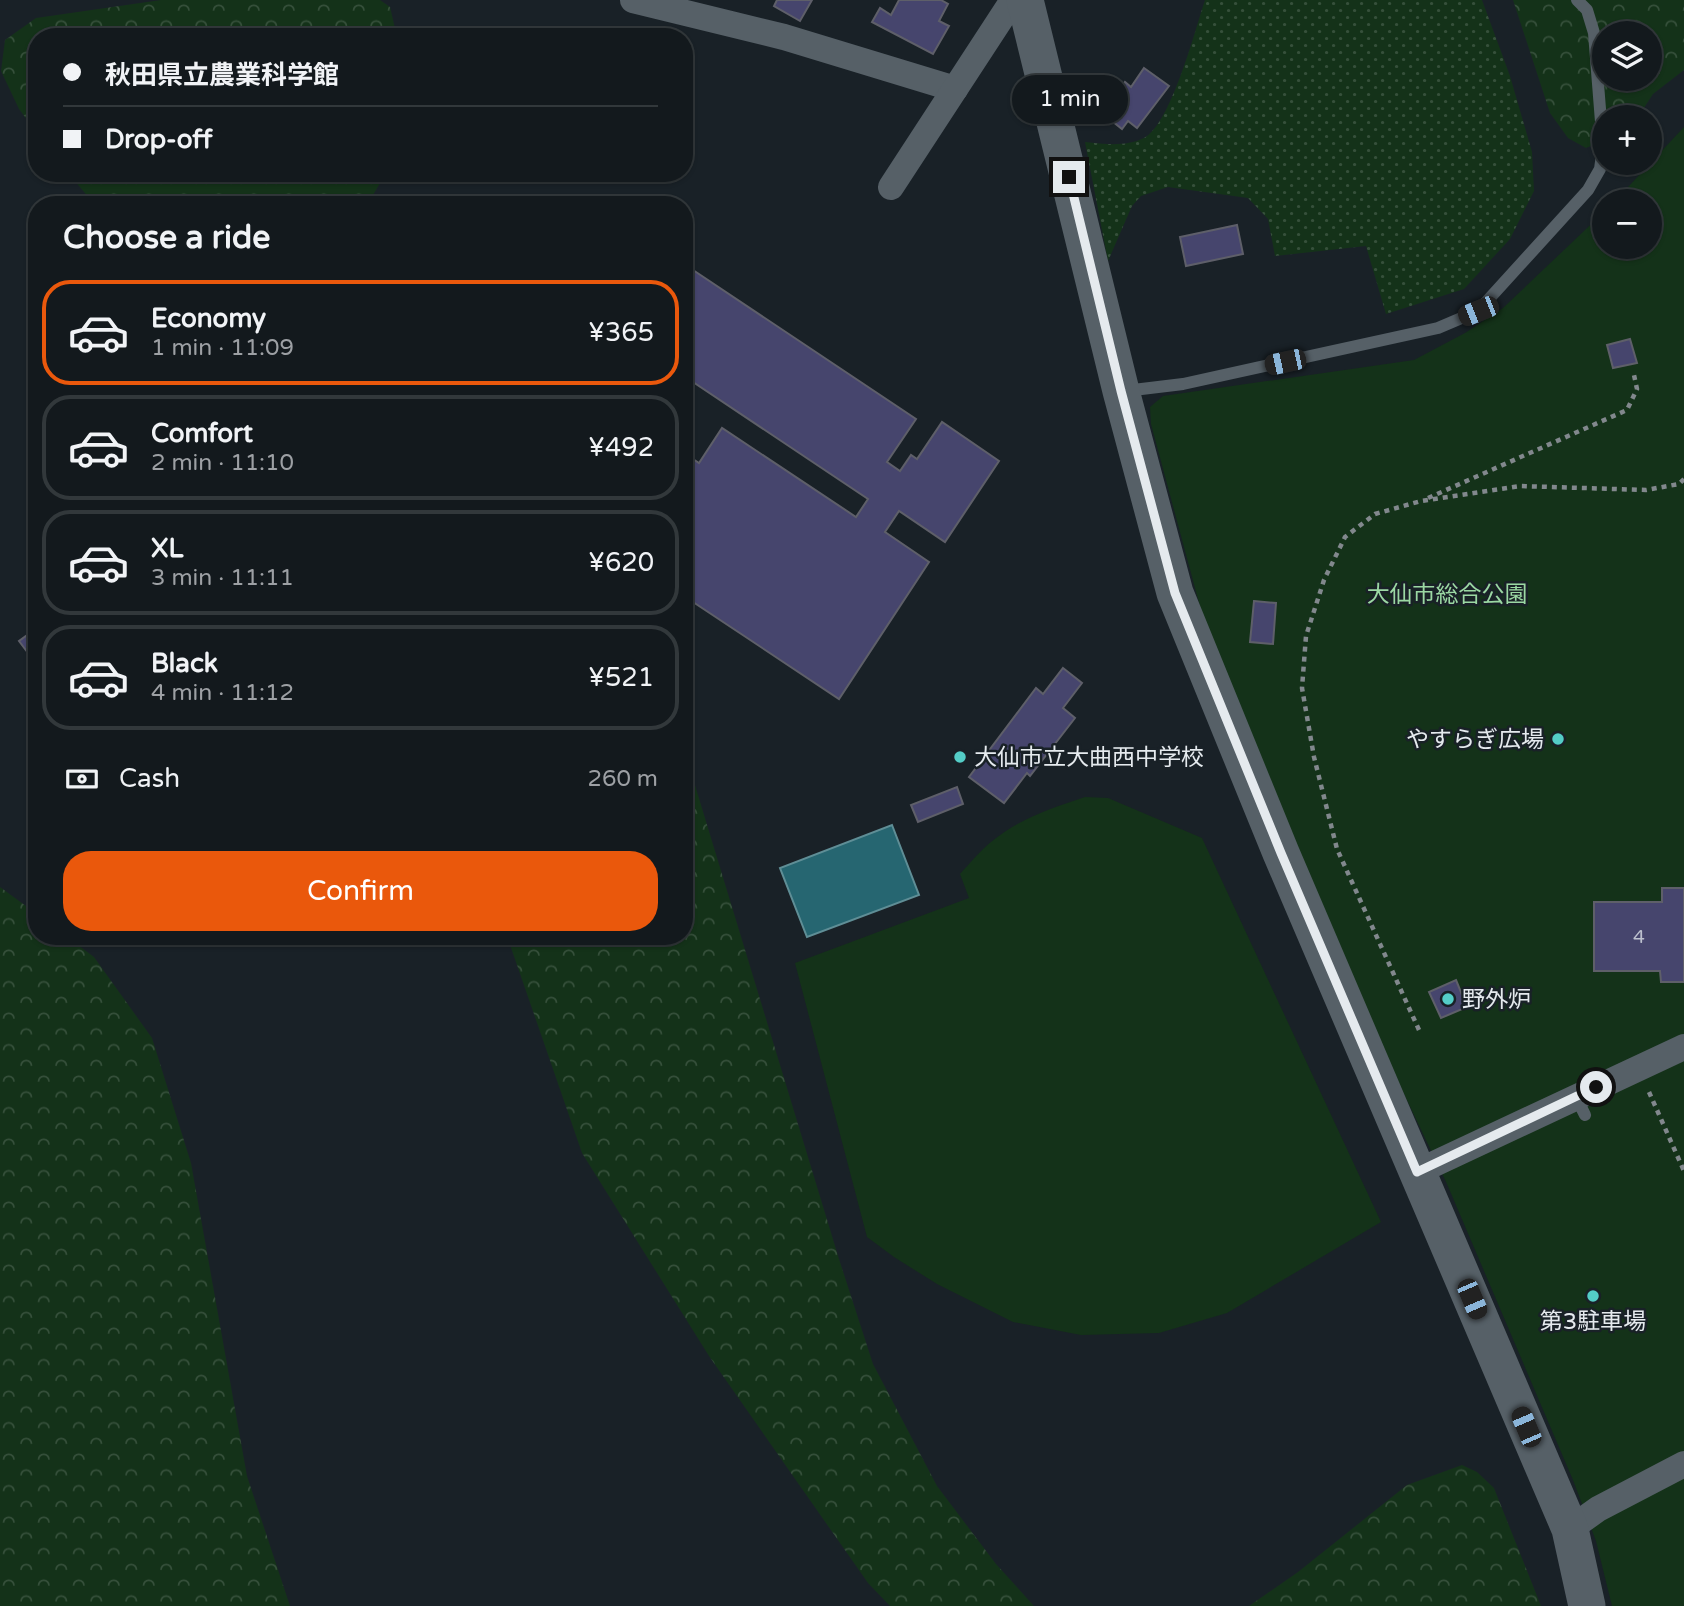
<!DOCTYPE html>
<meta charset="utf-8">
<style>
body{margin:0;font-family:"Varela Round","Noto Sans JP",sans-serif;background:#1c2226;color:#f1f3f6;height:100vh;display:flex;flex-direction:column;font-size:26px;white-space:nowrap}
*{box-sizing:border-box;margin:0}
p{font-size:23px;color:#9da0a4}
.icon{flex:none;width:38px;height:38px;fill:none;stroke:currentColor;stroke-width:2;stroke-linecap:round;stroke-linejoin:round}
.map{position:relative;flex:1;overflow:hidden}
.panel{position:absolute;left:28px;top:196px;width:665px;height:749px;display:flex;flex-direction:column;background:#13191d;border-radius:28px;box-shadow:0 2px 5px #0004,0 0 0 2px #32383b}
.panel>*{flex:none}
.guide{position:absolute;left:28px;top:28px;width:665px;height:154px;border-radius:28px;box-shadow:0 2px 5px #0004,0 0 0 2px #32383b;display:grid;align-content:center;height:154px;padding:0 35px;background:#13191d}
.tools{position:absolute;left:1592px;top:21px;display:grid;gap:14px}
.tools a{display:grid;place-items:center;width:70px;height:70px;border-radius:50%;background:#13191d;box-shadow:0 2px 5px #0004,0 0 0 2px #32383b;font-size:35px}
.end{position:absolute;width:32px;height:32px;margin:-16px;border:9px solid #e5eaee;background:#111;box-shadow:0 0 0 4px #111}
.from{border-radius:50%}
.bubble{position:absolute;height:49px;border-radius:24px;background:#13191d;box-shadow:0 2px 5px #0004,0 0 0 2px #32383b;font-size:23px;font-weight:600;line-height:49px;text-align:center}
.car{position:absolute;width:21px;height:42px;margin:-21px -10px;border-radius:9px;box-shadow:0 0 5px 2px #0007;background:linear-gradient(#222 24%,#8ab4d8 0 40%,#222 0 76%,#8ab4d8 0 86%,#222 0)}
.guide b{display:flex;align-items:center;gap:24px;height:66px;font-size:26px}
.guide b+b{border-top:2px solid #32383b}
.guide i{width:18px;height:18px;background:#f1f3f6}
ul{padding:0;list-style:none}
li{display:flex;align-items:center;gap:21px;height:105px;margin:0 14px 10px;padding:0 21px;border:4px solid #32383b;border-radius:28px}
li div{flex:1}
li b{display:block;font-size:26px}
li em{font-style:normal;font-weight:600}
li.current{border-color:#ea580c}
li>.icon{width:63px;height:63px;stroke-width:1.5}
h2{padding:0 35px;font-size:32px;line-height:84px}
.pay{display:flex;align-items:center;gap:18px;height:77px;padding:0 35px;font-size:26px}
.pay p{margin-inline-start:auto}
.button{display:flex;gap:14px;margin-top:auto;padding:14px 35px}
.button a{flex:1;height:80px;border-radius:28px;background:#ea580c;color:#fff;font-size:28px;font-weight:600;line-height:80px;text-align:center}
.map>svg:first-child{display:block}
</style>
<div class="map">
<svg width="1684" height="1606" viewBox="0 0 1684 1606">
<defs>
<pattern id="grass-dots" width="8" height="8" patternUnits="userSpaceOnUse" patternTransform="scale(1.75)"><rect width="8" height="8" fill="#143219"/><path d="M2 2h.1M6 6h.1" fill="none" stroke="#36503b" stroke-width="1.8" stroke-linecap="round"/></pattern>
<pattern id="forest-crowns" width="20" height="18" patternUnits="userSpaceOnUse" patternTransform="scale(1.75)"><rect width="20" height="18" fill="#143219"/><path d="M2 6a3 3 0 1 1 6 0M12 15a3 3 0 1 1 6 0" fill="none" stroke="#36503b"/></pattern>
</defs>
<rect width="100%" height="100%" fill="#192127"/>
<path fill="url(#grass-dots)" d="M1205,0H1482L1510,76L1532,152L1534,191L1510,239L1464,289L1386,314L1366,246L1275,256L1268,219L1248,198L1168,187L1141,196L1132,206L1108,261L1085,142C1106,144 1125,147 1144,138C1171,124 1195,30 1205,0Z"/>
<g fill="url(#forest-crowns)" fill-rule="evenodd">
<polygon points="161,0 380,0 390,7 397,37 37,37 37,133 19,109 1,71 5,40 36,18"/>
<path d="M1513,0H1684V70L1653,94L1638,117H1605V140L1586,148L1568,138L1550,113ZM1605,33H1650V79H1605Z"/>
<polygon points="68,173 386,173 373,195 357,205 95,205"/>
<polygon points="684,749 839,1259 873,1364 937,1486 996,1564 1034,1606 890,1606 868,1583 709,1356 582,1153 507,936 684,936"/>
<polygon points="0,887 37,914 37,936 66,936 94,957 152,1038 191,1163 247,1476 290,1606 0,1606"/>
<polygon points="1462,1465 1477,1472 1494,1488 1541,1606 1249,1606 1298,1572 1407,1485"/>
</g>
<g fill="#143219">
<polygon points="1684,127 1684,1606 1612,1606 1596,1541 1573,1480 1447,1184 1394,1073 1209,640 1151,424 1150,407 1163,396 1414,360 1465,333 1503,308 1605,211 1605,247 1650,247 1650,201 1615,201"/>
<path d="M1085,797L1108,798L1202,838L1381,1222L1227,1313L1159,1333L1081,1335L1013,1322L937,1284L894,1257L867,1237L795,963L969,898L960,874C970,863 980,851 991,842C1018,819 1052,808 1085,797Z"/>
</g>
<polygon fill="#266671" stroke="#5f8e96" stroke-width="2" points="892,825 919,895 807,937 780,868"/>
<g fill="#46456d" stroke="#5e5f69" stroke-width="2">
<polygon points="777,0 812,0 800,21 774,6"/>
<polygon points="899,0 941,0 948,4 939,21 949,26 933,54 872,22 880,8 891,15"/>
<polygon points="1144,68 1169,86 1137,128 1128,121 1122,129 1102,113 1125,82 1131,87"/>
<polygon points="1237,225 1243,254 1186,266 1180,237"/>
<polygon points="684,264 916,419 887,462 900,471 911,455 917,459 942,422 999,461 945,542 899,511 885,532 929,562 839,699 684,596 684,453 699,463 722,428 856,517 868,499 684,376"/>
<polygon points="1630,339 1637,363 1613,368 1607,345"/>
<polygon points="1254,601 1276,603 1273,644 1250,642"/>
<polygon points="37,628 37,659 34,661 19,641"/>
<polygon points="1063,668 1082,683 1063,708 1075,718 1030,776 1027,773 1004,803 969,777 1036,688 1043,694"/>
<polygon points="957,787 963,804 918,822 911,805"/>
<polygon points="1662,888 1684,888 1684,982 1661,982 1660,971 1594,971 1594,902 1662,902"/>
<polygon points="1456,980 1467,1007 1441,1018 1429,992"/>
</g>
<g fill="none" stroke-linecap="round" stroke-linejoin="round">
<g stroke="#82888d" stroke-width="4.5" stroke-dasharray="5 5" stroke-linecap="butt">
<polyline points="1428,498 1627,410 1637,389 1634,375"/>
<polyline points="1419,1030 1337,849 1314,757 1302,688 1306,636 1324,580 1345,537 1375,514 1421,501 1520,486 1646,490 1679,484 1684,479"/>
<polyline points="1649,1092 1684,1171"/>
</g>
<g stroke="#566067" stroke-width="12">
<polyline points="1125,391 1183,384 1438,328 1478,311 1588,190 1600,169 1603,147 1594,33 1587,10 1577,0"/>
<polyline points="1576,1097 1585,1115"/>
</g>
<g stroke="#566067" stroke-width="26">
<polyline points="633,0 784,37 955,89"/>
<polyline points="891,187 1013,0"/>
<polyline points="1417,1172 1684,1047"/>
<polyline points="1570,1529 1598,1509 1684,1464"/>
</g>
<polyline stroke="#566067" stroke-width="37" points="1025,0 1121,391 1175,593 1281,853 1570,1529 1587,1606"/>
</g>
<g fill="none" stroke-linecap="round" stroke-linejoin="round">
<polyline stroke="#e5eaee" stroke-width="9" points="1069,177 1121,391 1175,593 1281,853 1417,1172 1596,1087"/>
</g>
<g fill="#54cdc7" stroke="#192127" stroke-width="2.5">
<circle cx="1558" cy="739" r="7"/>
<circle cx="960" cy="757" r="7"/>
<circle cx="1448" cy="999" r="7"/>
<circle cx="1593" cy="1296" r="7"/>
</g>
<g text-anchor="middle" stroke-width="5" stroke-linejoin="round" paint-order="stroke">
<g font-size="19" fill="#bdc1ce">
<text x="1639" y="943">4</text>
</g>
<g font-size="23" fill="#9bd8a3" stroke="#192127">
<text x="1447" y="602">大仙市総合公園</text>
</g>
<g font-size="23" fill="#e5eaee" stroke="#192127" text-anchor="start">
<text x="1544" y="747" text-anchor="end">やすらぎ広場</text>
<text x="974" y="765">大仙市立大曲西中学校</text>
<text x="1462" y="1007">野外炉</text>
<text x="1593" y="1329" text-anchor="middle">第3駐車場</text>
</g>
</g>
</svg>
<div class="tools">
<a><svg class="icon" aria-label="layers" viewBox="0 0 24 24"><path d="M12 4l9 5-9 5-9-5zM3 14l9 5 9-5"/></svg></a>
<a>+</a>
<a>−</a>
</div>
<i class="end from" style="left:1596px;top:1087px"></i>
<i class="end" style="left:1069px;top:177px"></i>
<div class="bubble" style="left:1012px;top:75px;width:116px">1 min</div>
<i class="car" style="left:1478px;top:311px;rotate:248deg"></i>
<i class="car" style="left:1285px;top:362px;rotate:258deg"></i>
<i class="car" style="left:1472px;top:1299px;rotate:157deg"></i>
<i class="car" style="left:1526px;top:1427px;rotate:337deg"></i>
<div class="guide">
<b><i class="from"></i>秋田県立農業科学館</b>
<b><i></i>Drop-off</b>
</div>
<section class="panel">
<h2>Choose a ride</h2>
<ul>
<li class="current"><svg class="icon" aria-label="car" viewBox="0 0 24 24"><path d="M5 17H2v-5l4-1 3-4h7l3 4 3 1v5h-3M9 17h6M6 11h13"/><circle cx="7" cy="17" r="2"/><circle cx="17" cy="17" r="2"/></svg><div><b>Economy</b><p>1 min · 11:09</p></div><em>¥365</em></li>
<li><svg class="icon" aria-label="car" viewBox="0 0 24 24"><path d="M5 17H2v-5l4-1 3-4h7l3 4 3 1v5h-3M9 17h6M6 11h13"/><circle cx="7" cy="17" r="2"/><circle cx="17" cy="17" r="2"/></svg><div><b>Comfort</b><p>2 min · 11:10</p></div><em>¥492</em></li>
<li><svg class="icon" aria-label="car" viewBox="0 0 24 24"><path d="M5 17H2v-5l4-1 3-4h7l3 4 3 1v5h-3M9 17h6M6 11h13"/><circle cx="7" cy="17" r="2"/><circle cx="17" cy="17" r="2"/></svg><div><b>XL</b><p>3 min · 11:11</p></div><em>¥620</em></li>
<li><svg class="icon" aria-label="car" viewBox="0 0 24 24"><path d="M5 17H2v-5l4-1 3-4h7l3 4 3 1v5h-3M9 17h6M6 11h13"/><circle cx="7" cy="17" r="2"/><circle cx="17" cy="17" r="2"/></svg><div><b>Black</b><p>4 min · 11:12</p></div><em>¥521</em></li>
</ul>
<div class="pay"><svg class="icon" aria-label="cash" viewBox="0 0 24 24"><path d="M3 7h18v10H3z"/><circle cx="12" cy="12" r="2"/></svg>Cash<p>260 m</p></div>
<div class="button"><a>Confirm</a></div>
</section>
</div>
